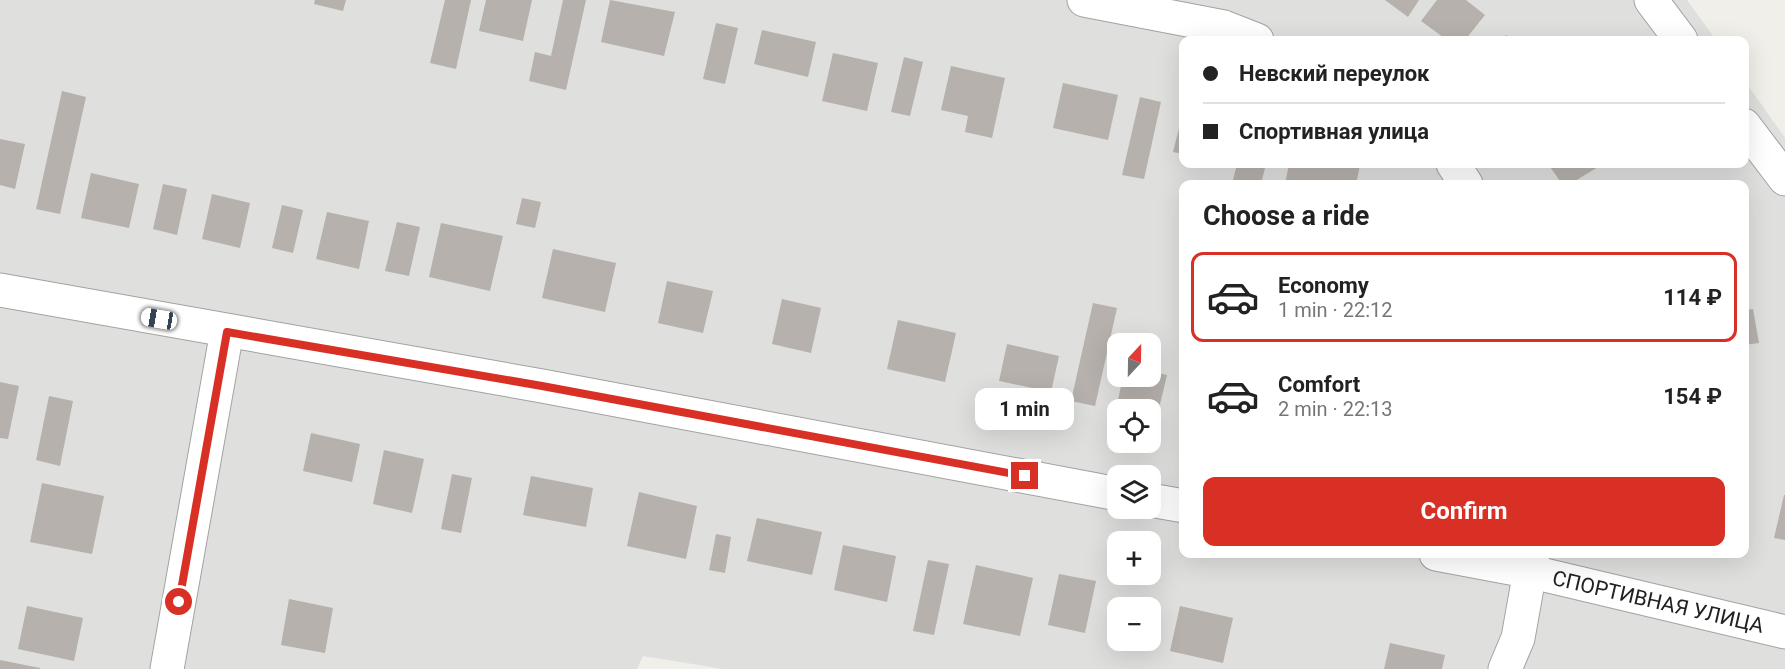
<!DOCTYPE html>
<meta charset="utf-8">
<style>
body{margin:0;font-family:Roboto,sans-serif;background:#f2f2f2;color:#222;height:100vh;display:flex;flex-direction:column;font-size:22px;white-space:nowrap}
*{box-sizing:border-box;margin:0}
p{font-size:20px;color:#767676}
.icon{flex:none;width:33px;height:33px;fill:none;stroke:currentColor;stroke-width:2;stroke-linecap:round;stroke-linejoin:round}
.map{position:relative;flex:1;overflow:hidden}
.side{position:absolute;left:1179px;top:180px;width:570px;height:378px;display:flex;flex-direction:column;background:#fff;border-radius:12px;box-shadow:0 6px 24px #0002}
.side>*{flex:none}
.hud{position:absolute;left:1179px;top:36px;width:570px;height:132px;border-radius:12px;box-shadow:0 6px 24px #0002;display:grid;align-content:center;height:132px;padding:0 24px;background:#fff}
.needle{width:39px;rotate:22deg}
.tools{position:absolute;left:1107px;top:333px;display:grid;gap:12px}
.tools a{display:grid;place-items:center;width:54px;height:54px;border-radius:12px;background:#fff;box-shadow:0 6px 24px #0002;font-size:30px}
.end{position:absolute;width:27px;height:27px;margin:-14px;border:8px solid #d93025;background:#fff;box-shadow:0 0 0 3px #fff}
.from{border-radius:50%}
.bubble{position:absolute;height:42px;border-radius:12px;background:#fff;box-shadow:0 6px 24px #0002;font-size:20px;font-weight:700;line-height:42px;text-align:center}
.car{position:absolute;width:18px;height:36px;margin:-18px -9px;border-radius:8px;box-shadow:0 0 4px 2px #0007;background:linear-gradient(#fff 24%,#345 0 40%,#fff 0 76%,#345 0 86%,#fff 0)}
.hud b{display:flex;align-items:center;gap:21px;height:57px;font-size:22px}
.hud b+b{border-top:2px solid #e0e0e0}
.hud i{width:15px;height:15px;background:#222}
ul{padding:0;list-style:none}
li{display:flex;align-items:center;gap:18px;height:90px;margin:0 12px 9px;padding:0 12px;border:3px solid transparent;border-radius:12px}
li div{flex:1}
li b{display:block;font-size:22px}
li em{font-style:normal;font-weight:700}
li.selected{border-color:#d93025}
li>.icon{width:54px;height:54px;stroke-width:1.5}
h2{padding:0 24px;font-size:27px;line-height:72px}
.action{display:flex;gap:12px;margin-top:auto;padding:12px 24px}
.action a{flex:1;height:69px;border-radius:12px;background:#d93025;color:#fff;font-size:24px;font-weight:700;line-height:69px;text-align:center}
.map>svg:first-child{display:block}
</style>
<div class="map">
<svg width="1785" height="669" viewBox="0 0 1785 669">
<rect width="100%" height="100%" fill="#f0efe9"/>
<path fill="#dfdfde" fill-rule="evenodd" d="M0,0H1687L1716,40H1184V164H1744L1745,81L1785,138V669H723L643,656L637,669H0ZM1184,184H1744V554H1184ZM1118,344H1150V376H1118ZM1118,410H1150V442H1118ZM1118,476H1150V508H1118ZM1118,542H1150V574H1118ZM1118,608H1150V640H1118Z"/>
<g fill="#b6b1ac">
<polygon points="315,0 346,0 343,11 314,4"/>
<polygon points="445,0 471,0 456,69 430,63"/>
<polygon points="486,0 532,0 523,41 479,31"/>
<polygon points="563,0 586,0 566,90 529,81 535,52 551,56"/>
<polygon points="610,0 675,12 664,56 601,42"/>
<polygon points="1385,0 1419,0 1408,17"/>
<polygon points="1437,0 1466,0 1485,15 1465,40 1447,40 1421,21"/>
<polygon points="716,23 738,28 725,84 703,79"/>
<polygon points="762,30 816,42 808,77 754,64"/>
<polygon points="1506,35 1512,40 1501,40"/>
<polygon points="833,53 878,63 867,111 822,101"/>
<polygon points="904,57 923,62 910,116 891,112"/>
<polygon points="951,66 1005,78 992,138 965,132 968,116 941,110"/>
<polygon points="1063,83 1118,95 1108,140 1053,128"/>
<polygon points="62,91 86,97 60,214 36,209"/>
<polygon points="1140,97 1161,102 1144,179 1122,175"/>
<polygon points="1184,109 1184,154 1173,152"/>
<polygon points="0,139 25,144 15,189 0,185"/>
<polygon points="1237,164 1266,164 1261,184 1232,184"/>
<polygon points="1289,164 1319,166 1319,164 1360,165 1356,184 1285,184"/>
<polygon points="1548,164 1603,164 1570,184 1562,184"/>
<polygon points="91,173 139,184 129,228 81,218"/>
<polygon points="163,184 187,189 177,235 153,229"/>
<polygon points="212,194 250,203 240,248 202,239"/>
<polygon points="522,198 541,202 535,228 516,224"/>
<polygon points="282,205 303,210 293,253 272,248"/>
<polygon points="327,212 369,221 359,269 316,259"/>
<polygon points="397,222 420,227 409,276 385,271"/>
<polygon points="441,223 503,236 490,291 429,277"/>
<polygon points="553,249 616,263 605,312 542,298"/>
<polygon points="667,281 713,291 703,333 658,323"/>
<polygon points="782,299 821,308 811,353 772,344"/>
<polygon points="1093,303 1117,308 1095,406 1071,401"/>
<polygon points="1753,309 1759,343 1744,345 1744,310"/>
<polygon points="898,320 956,333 945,382 887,369"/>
<polygon points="1007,344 1059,356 1051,392 999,381"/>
<polygon points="1150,371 1167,375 1156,421 1150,420 1150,410 1116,410 1123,376 1150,376"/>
<polygon points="0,382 19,386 8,439 0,438"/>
<polygon points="49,396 73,401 60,466 36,460"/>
<polygon points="311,433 360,444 352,482 303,471"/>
<polygon points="384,450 424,459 412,513 373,504"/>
<polygon points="452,474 472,478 461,533 441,529"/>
<polygon points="531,476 593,488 586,527 523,515"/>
<polygon points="42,483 104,496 92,554 30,542"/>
<polygon points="639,492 697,506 686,559 627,546"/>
<polygon points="1784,495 1785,495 1785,540 1774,538"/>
<polygon points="757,518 822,532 812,575 747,561"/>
<polygon points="716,534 731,537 725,573 709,570"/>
<polygon points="843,545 896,556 887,602 834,590"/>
<polygon points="928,560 949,564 934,635 913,631"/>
<polygon points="976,565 1033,578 1020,636 963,624"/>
<polygon points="1059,574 1096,581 1085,633 1048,625"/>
<polygon points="289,599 333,608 325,653 281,645"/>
<polygon points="27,606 83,618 74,661 18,649"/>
<polygon points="1180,606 1233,618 1223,663 1170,651"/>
<polygon points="1390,643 1445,655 1442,669 1384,669"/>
<polygon points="0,660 40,668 40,669 0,669"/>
</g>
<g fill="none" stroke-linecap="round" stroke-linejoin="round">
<g stroke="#a2a2a2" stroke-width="35">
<g id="minor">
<polyline points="1084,0 1224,27 1257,40"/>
<polyline points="1651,0 1681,40"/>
<polyline points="1744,125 1785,179"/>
<polyline points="1453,164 1466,184"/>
<polyline points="0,290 542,386 1118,494"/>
<polyline points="1150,500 1184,506"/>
<polyline points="1436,554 1532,572 1785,632"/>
<polyline points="167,669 227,331"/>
<polyline points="1505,669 1518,638 1533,554"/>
</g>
</g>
<use href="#minor" stroke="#fff" stroke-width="33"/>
</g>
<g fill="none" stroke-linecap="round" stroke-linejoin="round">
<polyline stroke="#d93025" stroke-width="8" points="179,602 227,332 542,386 1025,476"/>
</g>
<g text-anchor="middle" stroke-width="6" stroke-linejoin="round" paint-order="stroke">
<g font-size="21" fill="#212121" stroke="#fff">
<text transform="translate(1658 602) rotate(13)" y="7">СПОРТИВНАЯ УЛИЦА</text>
</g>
</g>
</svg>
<div class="tools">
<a><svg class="needle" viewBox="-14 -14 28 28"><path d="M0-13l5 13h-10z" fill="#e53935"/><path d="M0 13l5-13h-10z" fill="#767676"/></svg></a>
<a><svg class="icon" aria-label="locate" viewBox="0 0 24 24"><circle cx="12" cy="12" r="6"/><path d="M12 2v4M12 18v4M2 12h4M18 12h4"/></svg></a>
<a><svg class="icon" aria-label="layers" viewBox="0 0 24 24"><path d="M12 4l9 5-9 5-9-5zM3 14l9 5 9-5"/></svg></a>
<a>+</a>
<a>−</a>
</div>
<i class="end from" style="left:179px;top:602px"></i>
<i class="end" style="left:1025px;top:476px"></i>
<div class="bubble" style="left:975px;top:388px;width:99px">1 min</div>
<i class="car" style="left:159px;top:319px;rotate:280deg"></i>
<div class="hud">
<b><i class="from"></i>Невский переулок</b>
<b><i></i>Спортивная улица</b>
</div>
<section class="side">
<h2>Choose a ride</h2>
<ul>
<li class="selected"><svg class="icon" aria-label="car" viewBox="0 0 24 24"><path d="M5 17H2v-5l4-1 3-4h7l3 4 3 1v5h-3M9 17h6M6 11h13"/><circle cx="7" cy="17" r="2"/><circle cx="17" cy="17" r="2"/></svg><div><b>Economy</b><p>1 min · 22:12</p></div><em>114 ₽</em></li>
<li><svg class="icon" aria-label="car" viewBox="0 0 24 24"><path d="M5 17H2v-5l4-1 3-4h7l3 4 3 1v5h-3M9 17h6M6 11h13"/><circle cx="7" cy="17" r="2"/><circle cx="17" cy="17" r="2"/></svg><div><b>Comfort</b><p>2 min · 22:13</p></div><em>154 ₽</em></li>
</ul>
<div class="action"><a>Confirm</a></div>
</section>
</div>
